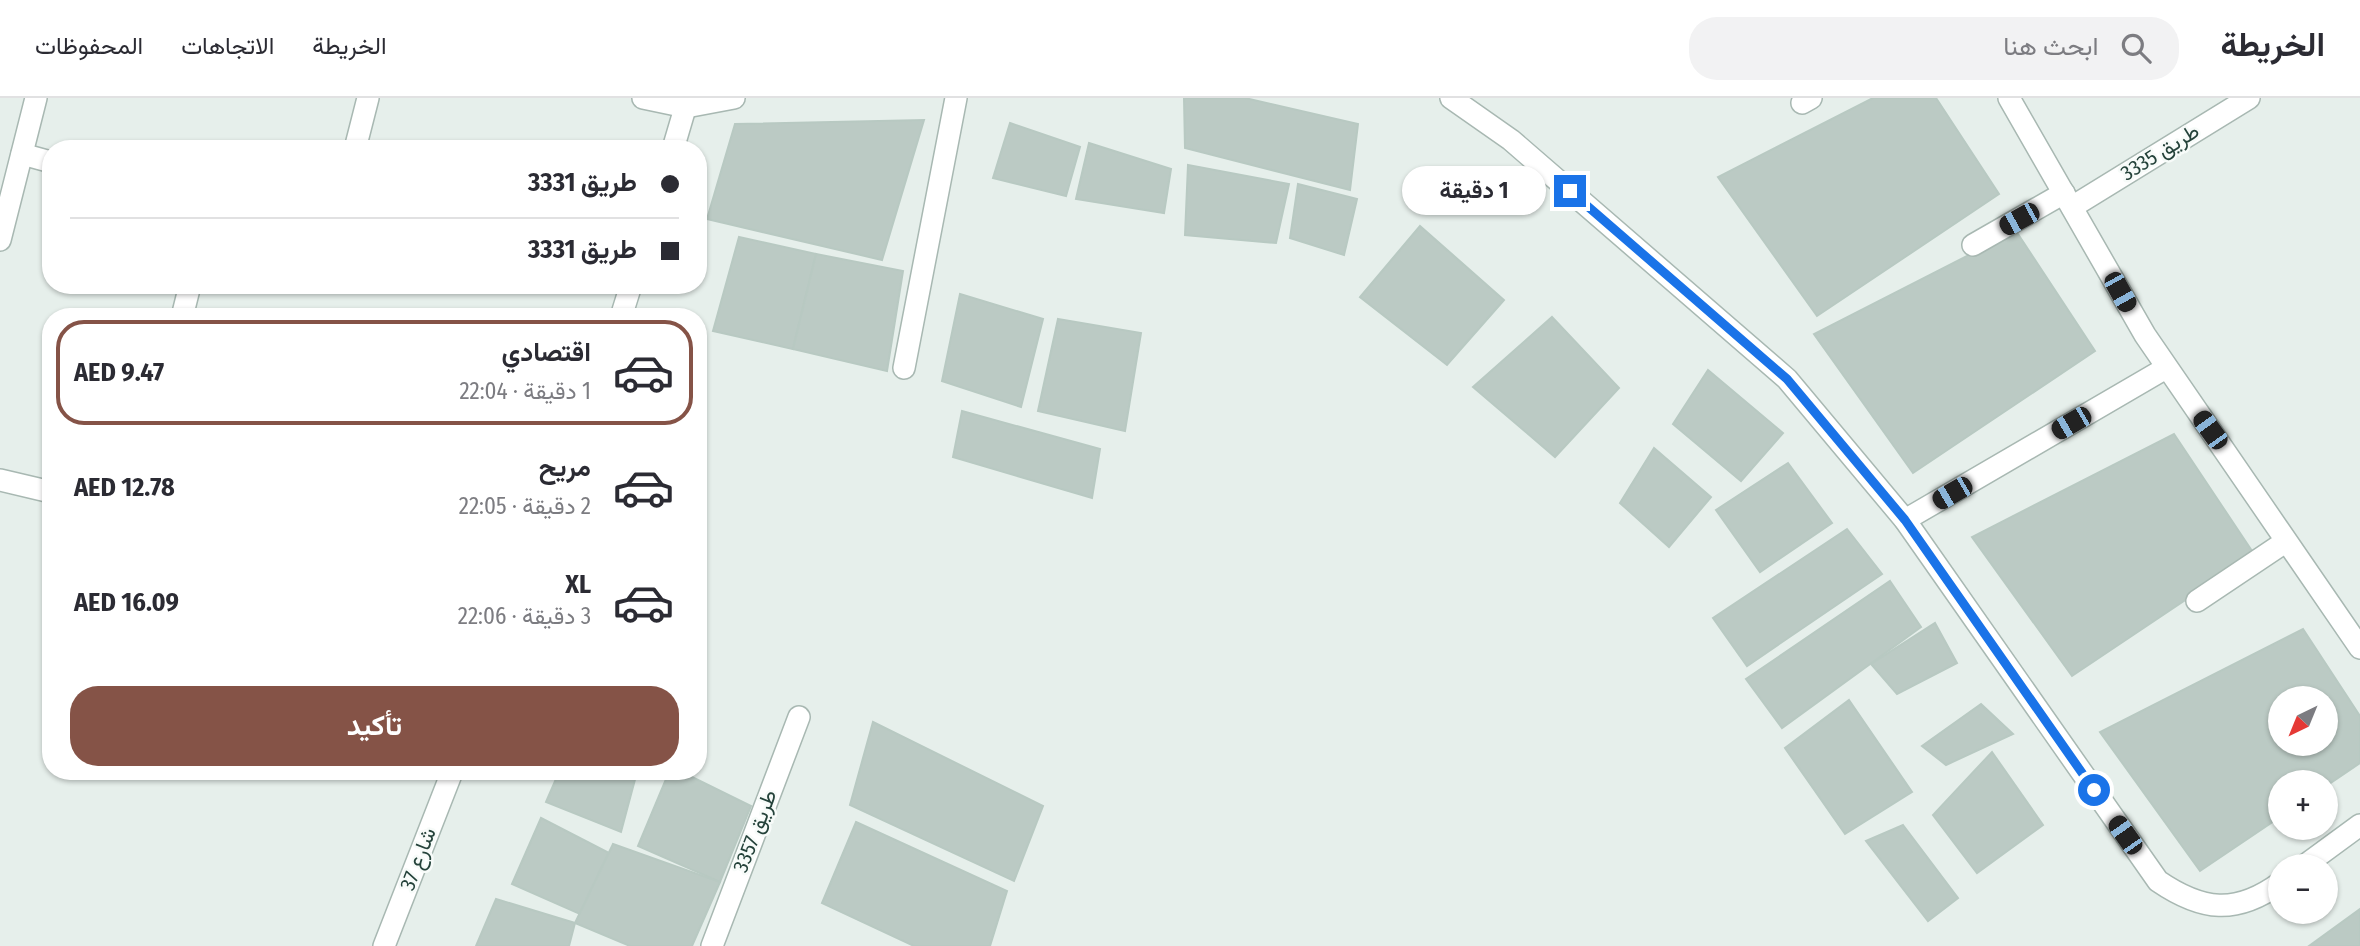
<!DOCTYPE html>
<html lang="ar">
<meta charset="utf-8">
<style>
body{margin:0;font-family:"Fira Sans Condensed",Vazirmatn,sans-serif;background:#f2f2f3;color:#2b2b33;direction:rtl;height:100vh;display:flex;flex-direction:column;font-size:26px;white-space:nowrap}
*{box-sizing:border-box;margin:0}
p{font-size:23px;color:#7c7c81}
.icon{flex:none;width:38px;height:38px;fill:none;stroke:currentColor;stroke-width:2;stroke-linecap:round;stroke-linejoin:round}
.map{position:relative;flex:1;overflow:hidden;direction:ltr}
.side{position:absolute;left:42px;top:210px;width:665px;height:472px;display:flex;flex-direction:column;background:#fff;border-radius:28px;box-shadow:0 2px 5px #0004;direction:rtl}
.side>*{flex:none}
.top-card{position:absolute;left:42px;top:42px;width:665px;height:154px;border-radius:28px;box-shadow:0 2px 5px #0004;direction:rtl;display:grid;align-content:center;height:154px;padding:0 28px;background:#fff}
.needle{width:46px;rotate:223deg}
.buttons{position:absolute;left:2268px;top:588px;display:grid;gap:14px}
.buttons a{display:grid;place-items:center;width:70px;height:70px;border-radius:50%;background:#fff;box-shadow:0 2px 5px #0004;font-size:35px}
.end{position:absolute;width:32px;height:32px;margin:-16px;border:9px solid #1a73e8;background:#fff;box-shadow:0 0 0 4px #fff}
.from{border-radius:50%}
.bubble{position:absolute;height:49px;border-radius:24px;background:#fff;box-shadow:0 2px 5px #0004;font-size:23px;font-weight:700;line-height:49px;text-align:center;direction:rtl}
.car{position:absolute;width:21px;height:42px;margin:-21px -10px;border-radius:9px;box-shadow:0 0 5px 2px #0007;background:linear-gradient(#222 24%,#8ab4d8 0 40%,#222 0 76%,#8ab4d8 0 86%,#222 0)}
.top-card b{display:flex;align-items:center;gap:24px;height:66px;font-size:26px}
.top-card b+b{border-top:2px solid #e1e1e2}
.top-card i{width:18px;height:18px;background:#2b2b33}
ul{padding:12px 0 0;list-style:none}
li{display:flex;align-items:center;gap:21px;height:105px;margin:0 14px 10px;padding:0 14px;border:4px solid transparent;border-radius:28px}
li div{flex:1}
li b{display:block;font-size:26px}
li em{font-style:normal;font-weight:700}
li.active{border-color:#855347}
li>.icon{width:63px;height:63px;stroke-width:1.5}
.action{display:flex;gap:14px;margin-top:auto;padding:14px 28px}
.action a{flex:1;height:80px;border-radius:28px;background:#855347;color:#fff;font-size:28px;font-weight:700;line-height:80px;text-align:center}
header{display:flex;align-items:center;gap:42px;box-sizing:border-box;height:98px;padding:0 35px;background:#fff;border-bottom:2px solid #e1e1e2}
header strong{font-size:33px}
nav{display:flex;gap:38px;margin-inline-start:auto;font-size:24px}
.search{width:490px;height:63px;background:#f2f2f3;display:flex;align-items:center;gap:18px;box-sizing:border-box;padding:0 24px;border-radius:28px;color:#7c7c81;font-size:26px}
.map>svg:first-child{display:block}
</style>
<header>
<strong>الخريطة</strong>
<div class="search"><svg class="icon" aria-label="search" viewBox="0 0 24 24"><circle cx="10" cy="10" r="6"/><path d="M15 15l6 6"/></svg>ابحث هنا</div>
<nav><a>الخريطة</a><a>الاتجاهات</a><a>المحفوظات</a></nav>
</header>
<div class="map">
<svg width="2360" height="848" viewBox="0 0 2360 848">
<rect width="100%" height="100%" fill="#e6efeb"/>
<g fill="#bbcac4" stroke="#b8c9c2" stroke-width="2" fill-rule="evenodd">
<polygon points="1184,0 1245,0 1358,26 1350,92 1185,50"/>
<polygon points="1873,0 1936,0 1999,96 1817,218 1718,79"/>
<polygon points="924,22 882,162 707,121 735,26"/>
<polygon points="1010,25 1080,49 1066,98 993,80"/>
<polygon points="1089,45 1171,71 1164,115 1076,101"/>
<polygon points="1188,67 1289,86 1276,145 1185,137"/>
<polygon points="1298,86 1357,101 1344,157 1290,140"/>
<polygon points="1420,128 1504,202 1447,267 1360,199"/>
<polygon points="2016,133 2095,253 1913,375 1814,236"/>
<polygon points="739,139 816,156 793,251 713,233"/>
<polygon points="816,156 903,173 887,273 793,251"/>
<polygon points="960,196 1043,221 1021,309 942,283"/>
<polygon points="1552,219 1619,290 1555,359 1473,289"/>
<polygon points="1058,221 1141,235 1125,333 1038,313"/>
<polygon points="1708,272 1783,335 1741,383 1673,326"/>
<polygon points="962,313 1100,351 1092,400 953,359"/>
<polygon points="2174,336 2254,456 2072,578 1972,439"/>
<polygon points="1654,350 1711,399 1669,449 1620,405"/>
<polygon points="1788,365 1832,425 1760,474 1716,412"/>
<polygon points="1847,431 1882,476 1747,568 1713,520"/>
<polygon points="1890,483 1921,529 1782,630 1746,581"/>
<polygon points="1935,525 1957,565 1897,596 1871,566"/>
<path d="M2303,531L2360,618V665L2326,688V684H2280V719L2200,773L2100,634ZM2280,600H2326V646H2280Z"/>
<polygon points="1849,602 1912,694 1845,736 1785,650"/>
<polygon points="1981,606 2013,636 1946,667 1922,648"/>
<polygon points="873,624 1043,708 1014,783 850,707"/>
<polygon points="1992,654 2043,727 1977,775 1933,717"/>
<polygon points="559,674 637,674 621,734 546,704"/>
<polygon points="669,674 682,674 751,708 720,784 638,748"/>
<polygon points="541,720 609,755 580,816 512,786"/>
<polygon points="856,724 1007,793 990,848 914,848 822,805"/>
<polygon points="1903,727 1958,800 1928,823 1866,743"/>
<polygon points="613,746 720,784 692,848 630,848 575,825"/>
<polygon points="496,801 575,825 569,848 476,848"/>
<polygon points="2360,811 2360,848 2309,848"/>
</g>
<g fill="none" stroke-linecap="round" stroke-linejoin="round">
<g stroke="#a8b8b2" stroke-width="24">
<g id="street">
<polyline points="643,0 686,9 734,0"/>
<path d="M1451,0L1511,42L1787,281L1905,422L2158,783C2202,813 2236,817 2280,785"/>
<polyline points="2009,0 2145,237 2360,550"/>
<polyline points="1802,5 1811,0"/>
<polyline points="355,51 368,0"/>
<polyline points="673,51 688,0"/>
<polyline points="22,56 51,64"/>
<polyline points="2072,109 2249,0"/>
<polyline points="0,142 36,0"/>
<polyline points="1973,147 2064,95"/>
<polyline points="182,219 190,187"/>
<polyline points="621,219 631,187"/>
<polyline points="904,270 956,0"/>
<polyline points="0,382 51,394"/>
<polyline points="1905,422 2166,270"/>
<polyline points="2197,503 2285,444"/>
<polyline points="2304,768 2360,727"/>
<polyline points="384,848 452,674"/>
<polyline points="712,848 799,619"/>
</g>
</g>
<use href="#street" stroke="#fff" stroke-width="21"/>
</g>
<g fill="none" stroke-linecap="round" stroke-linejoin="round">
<polyline stroke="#1a73e8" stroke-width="9" points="1570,93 1787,281 1905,422 2094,692"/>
</g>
<g text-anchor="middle" stroke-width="5" stroke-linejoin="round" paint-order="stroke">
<g font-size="21" fill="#24423a" stroke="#f7fbf9">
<text transform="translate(2160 54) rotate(-32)" y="7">طريق 3335</text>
<text transform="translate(755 733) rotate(-69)" y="7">طريق 3357</text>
<text transform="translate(418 761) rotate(-69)" y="7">شارع 37</text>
</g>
</g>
</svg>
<div class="buttons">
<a><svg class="needle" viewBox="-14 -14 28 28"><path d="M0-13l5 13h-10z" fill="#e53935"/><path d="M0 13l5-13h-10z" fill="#7c7c81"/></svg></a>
<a>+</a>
<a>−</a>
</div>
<i class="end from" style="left:2094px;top:692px"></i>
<i class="end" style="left:1570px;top:93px"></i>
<div class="bubble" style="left:1402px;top:68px;width:144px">1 دقيقة</div>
<i class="car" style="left:2019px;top:121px;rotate:241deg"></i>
<i class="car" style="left:2120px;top:194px;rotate:151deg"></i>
<i class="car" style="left:2071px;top:325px;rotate:240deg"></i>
<i class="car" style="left:2210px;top:332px;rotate:324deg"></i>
<i class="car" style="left:1952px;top:395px;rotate:240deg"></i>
<i class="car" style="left:2125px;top:737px;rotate:325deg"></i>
<div class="top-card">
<b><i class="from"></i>طريق 3331</b>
<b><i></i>طريق 3331</b>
</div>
<section class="side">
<ul>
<li class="active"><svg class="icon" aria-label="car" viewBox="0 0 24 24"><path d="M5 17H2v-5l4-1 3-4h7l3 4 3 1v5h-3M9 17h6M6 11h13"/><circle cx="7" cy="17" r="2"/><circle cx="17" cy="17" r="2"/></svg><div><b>اقتصادي</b><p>1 دقيقة · 22:04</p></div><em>AED 9.47</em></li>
<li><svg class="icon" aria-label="car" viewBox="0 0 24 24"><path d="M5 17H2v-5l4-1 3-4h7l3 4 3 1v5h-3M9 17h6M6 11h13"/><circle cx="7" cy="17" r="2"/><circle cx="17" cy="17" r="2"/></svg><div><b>مريح</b><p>2 دقيقة · 22:05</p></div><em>AED 12.78</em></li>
<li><svg class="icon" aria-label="car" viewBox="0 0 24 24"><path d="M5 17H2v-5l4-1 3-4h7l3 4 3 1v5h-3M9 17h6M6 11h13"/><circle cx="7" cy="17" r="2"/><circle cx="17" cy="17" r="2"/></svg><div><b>XL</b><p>3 دقيقة · 22:06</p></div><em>AED 16.09</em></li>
</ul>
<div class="action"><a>تأكيد</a></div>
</section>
</div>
